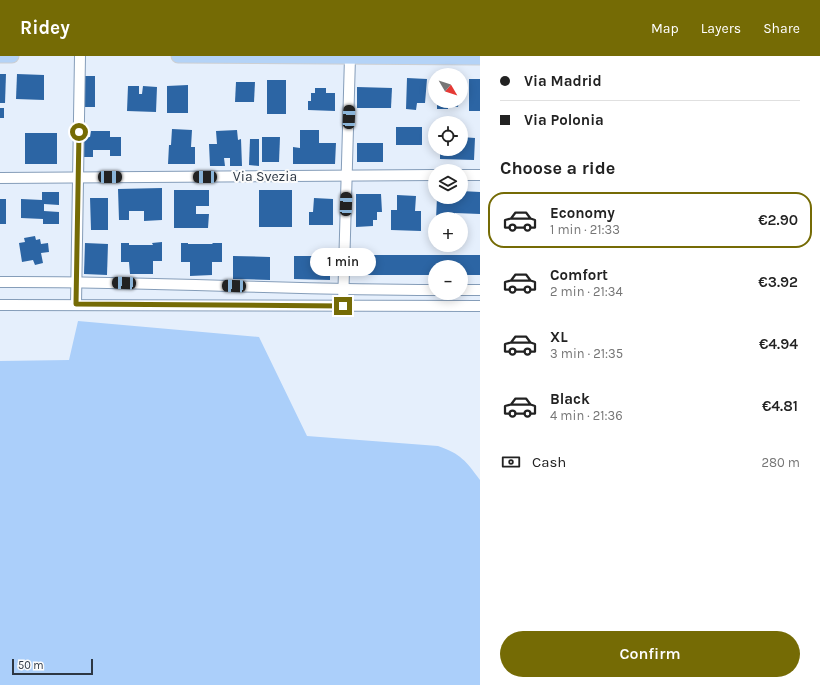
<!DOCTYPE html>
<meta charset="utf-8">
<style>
body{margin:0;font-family:Karla,sans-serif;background:#f2f2f2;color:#222;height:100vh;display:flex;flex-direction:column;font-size:15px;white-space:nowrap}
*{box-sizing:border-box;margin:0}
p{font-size:13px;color:#767676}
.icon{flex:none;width:22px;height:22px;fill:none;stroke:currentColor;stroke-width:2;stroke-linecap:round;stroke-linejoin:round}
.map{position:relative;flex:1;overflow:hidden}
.side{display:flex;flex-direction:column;background:#fff;width:340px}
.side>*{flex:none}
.hud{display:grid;align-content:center;height:88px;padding:0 20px;background:#fff}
.needle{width:26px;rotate:129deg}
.buttons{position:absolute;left:428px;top:12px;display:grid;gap:8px}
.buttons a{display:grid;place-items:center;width:40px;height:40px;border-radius:50%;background:#fff;box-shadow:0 2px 10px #0003;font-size:20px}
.scale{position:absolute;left:12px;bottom:10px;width:81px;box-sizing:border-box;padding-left:4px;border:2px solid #2d3743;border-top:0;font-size:11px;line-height:14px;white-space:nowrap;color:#2d3743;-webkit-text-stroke:3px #fbfbfb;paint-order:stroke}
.end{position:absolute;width:18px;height:18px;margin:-9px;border:5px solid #756b05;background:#fff;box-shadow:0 0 0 2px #fff}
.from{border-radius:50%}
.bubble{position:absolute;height:28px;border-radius:14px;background:#fff;box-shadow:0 2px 10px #0003;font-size:13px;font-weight:600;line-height:28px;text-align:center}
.car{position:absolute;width:12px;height:24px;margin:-12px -6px;border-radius:5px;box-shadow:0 0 3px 1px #0007;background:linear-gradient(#222 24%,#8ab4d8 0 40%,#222 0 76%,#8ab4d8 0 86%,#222 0)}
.hud b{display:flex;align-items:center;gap:14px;height:38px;font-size:15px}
.hud b+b{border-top:1px solid #e0e0e0}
.hud i{width:10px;height:10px;background:#222}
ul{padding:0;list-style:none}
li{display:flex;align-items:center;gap:12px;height:56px;margin:0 8px 6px;padding:0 12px;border:2px solid transparent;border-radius:16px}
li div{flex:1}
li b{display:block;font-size:15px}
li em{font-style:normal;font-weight:600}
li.current{border-color:#756b05}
li>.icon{width:36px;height:36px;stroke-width:1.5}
h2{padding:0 20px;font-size:18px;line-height:48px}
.pay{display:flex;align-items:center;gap:10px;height:44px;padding:0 20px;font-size:15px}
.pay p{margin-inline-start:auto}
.action{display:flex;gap:8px;margin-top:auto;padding:8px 20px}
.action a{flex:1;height:46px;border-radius:24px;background:#756b05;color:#fff;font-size:16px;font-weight:600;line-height:46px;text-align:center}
header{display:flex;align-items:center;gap:24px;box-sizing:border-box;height:56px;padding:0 20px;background:#756b05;color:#fff}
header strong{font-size:19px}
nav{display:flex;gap:22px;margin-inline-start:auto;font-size:14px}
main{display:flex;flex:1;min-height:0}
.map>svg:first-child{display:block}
</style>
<header>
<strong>Ridey</strong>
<nav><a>Map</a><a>Layers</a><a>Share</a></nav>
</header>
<main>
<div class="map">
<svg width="480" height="629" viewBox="0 0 480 629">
<rect width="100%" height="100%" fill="#e5effc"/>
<path fill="#abcffa" d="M78,265L259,281L307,380L438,390C461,398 466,405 480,424V629H0V305L69,304Z"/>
<g fill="#2c65a4">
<polygon points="0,18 6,18 5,47 0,47"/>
<polygon points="17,18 44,19 44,44 16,43"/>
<rect x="82" y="20" width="13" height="31"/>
<polygon points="407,22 427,23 425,47 417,47 416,54 406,53"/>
<rect x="469" y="23" width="11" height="32"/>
<rect x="267" y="24" width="19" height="34"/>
<polygon points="236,26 255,26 254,46 235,46"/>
<polygon points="188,29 188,57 167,57 167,30"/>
<polygon points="128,30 139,30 139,38 142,38 143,30 157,31 156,56 127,55"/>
<polygon points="357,31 392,32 391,52 357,52"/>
<polygon points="315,32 326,32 326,37 335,37 335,55 308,54 308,45 311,45 311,37 315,37"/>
<polygon points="437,45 459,45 458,51 448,50 448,53 437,53"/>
<rect x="0" y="52" width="4" height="10"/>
<rect x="396" y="71" width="26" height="18"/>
<polygon points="172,73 192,74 191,91 195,91 195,108 168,108 169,89 171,89"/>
<polygon points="237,74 238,84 241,83 242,110 230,110 230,102 224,102 225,110 210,110 209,88 217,88 216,75"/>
<polygon points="300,74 319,74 319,87 336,87 335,108 293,108 293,91 300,92"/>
<polygon points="91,75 110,75 110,81 121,81 121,100 110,100 110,94 93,94 93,101 83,101 84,81 90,81"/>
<rect x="25" y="77" width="32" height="31"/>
<polygon points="262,81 280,81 279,106 262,106"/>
<polygon points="461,81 475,82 474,104 440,103 440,93 461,93"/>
<polygon points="250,83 259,83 259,110 249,109"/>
<rect x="357" y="87" width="26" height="19"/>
<polygon points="162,132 162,164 144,165 144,155 129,155 129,164 119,164 118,133"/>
<polygon points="174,134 209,134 209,150 196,150 196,158 209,158 208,172 174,172"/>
<rect x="259" y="134" width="33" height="37"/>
<polygon points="461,135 480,136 480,158 455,157 455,163 436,163 437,141 461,141"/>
<polygon points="42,136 59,136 59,149 44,148 44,155 59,156 59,168 43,168 43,163 21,162 21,143 42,144"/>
<polygon points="356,138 381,138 382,156 377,156 377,164 373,164 373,170 356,171"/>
<polygon points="397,139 416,140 415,155 421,155 421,175 391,174 391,154 397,154"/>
<polygon points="90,142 108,142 108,174 91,174"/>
<polygon points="314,142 333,143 333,169 309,169 309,156 313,156"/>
<rect x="0" y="143" width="6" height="25"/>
<polygon points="35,180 36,184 40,183 41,188 48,187 49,196 41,197 43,207 35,209 33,204 22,206 19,187 25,186 24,182"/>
<polygon points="162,186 162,205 153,205 153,218 130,218 129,206 121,206 121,187 129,187 129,189 153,189 152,187"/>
<polygon points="85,187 108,188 107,219 84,218"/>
<polygon points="181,187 188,187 188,188 212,188 213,187 222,187 222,206 212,206 212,219 190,220 190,206 181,206"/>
<polygon points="357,199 480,199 480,219 461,219 461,211 435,211 435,219 357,219"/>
<polygon points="233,200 270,201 270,224 233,223"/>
<polygon points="294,200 330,200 330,224 294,223"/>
</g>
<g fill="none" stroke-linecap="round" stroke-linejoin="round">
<g stroke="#859db9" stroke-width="12">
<g id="minor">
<polyline points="461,119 480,119"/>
<polyline points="0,122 435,119"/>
<path d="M0,226C145,225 290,234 435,234"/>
<polyline points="461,234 480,234"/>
<polyline points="76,248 80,0"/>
<polyline points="0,249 480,250"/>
<polyline points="343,250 350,1"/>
</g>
</g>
<g stroke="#cdcfd2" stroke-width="15">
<g id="major">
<polyline points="0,0 12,0"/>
<polyline points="178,0 480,2"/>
</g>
</g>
<use href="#minor" stroke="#fff" stroke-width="10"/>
<use href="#major" stroke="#b4d3f7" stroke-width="13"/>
</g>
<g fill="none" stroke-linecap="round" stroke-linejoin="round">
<polyline stroke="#756b05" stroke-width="5" points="79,76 76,248 343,250"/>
</g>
<g text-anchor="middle" stroke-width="4" stroke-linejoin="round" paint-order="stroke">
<g font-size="14" fill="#2d3743" stroke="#fbfbfb">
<text x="265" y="125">Via Svezia</text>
</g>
</g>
</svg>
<div class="buttons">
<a><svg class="needle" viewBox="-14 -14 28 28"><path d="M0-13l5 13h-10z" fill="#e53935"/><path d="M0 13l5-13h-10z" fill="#767676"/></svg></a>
<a><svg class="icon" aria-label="locate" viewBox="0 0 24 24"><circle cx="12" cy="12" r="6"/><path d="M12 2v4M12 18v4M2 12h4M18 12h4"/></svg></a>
<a><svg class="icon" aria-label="layers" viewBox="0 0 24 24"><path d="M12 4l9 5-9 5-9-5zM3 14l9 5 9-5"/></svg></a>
<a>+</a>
<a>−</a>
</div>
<div class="scale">50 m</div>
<i class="end from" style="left:79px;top:76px"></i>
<i class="end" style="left:343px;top:250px"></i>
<div class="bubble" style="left:310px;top:192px;width:66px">1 min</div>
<i class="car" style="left:349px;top:61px;rotate:2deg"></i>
<i class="car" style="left:110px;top:121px;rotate:90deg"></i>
<i class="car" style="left:205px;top:121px;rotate:270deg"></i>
<i class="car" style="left:346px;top:148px;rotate:2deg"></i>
<i class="car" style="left:124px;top:227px;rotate:272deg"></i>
<i class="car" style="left:234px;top:230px;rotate:272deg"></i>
</div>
<section class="side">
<div class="hud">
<b><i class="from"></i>Via Madrid</b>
<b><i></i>Via Polonia</b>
</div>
<h2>Choose a ride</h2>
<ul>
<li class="current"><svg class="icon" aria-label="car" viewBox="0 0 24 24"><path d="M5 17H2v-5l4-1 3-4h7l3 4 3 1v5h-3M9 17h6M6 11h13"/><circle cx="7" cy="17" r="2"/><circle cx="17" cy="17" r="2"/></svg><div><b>Economy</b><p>1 min · 21:33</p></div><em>€2.90</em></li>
<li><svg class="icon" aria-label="car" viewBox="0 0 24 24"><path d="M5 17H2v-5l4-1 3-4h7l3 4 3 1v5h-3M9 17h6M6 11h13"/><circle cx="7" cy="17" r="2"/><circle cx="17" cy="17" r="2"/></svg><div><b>Comfort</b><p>2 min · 21:34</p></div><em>€3.92</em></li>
<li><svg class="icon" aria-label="car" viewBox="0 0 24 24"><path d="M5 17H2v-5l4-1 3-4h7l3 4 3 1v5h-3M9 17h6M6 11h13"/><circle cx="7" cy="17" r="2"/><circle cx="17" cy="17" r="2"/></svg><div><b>XL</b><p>3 min · 21:35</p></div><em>€4.94</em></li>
<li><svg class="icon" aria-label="car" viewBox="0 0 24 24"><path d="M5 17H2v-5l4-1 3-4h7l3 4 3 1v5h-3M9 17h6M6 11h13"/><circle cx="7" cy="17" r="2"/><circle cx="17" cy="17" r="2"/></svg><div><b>Black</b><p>4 min · 21:36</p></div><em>€4.81</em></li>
</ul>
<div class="pay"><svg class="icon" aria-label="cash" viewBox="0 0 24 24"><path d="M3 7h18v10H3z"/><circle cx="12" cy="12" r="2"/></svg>Cash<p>280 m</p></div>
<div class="action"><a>Confirm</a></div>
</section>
</main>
